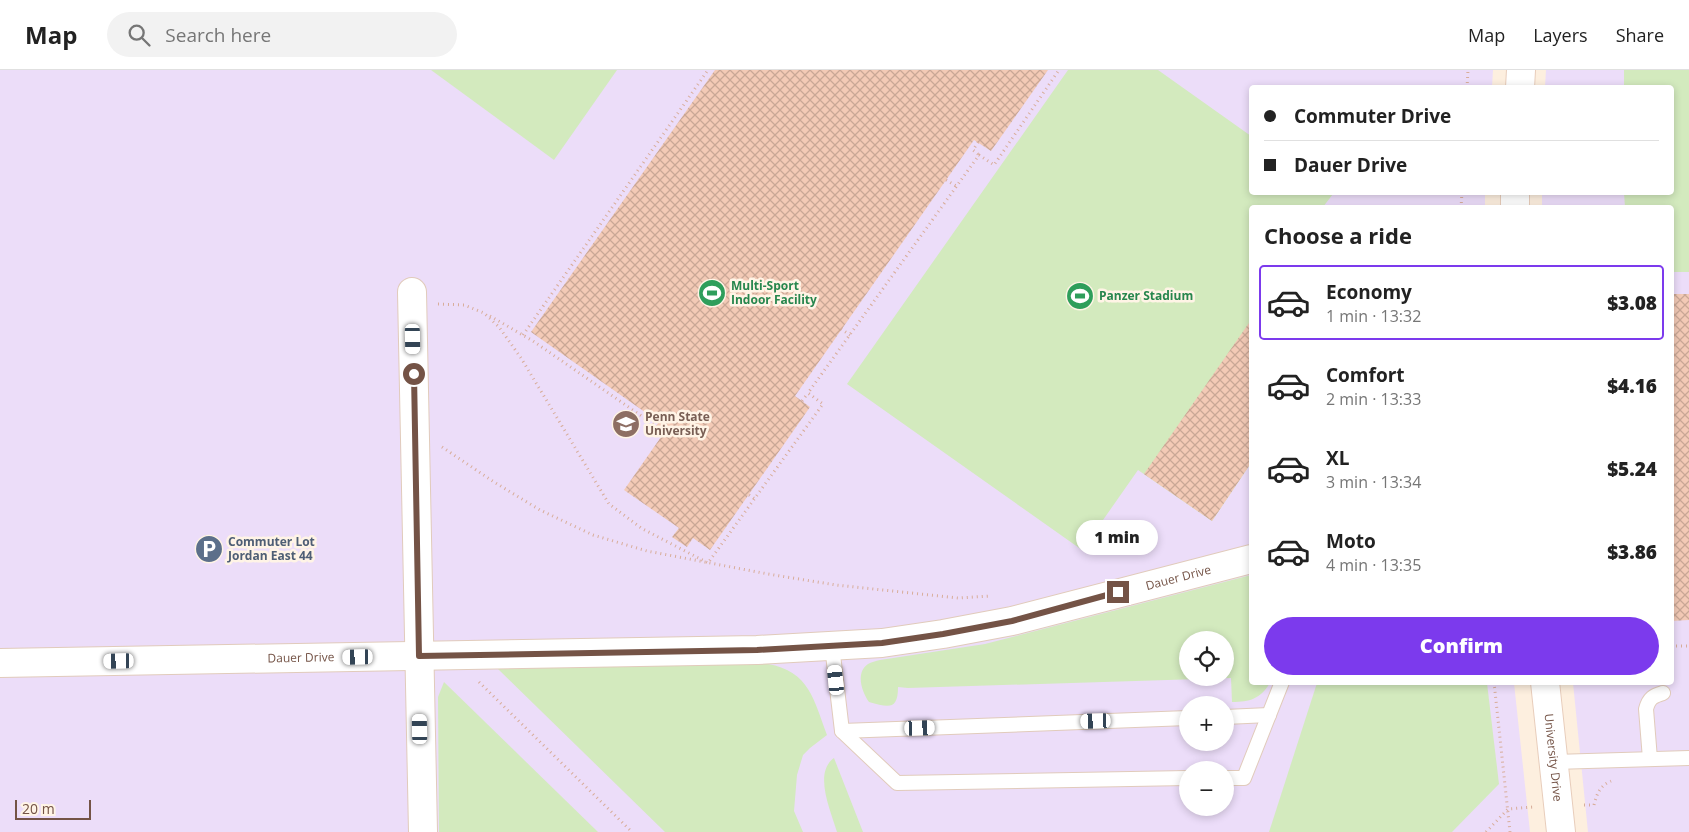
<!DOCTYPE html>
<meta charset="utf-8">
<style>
body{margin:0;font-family:"Open Sans",sans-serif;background:#f2f2f2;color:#222;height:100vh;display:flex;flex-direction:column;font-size:19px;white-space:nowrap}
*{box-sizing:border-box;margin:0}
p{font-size:16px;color:#767676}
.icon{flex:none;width:28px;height:28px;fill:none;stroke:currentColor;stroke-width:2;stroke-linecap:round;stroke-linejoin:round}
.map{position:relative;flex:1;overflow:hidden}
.sheet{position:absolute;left:1249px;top:135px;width:425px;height:480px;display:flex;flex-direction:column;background:#fff;border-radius:5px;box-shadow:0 2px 8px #0003}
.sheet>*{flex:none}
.guide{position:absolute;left:1249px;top:15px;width:425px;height:110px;border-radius:5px;box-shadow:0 2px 8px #0003;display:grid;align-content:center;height:110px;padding:0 15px;background:#fff}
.buttons{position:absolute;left:1179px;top:561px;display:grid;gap:10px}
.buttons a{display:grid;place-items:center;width:55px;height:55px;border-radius:50%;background:#fff;box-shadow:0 2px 8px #0003;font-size:25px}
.scale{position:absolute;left:15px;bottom:12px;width:76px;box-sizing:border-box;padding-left:5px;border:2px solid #745346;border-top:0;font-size:14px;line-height:18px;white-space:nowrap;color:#745346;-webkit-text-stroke:4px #fff4e6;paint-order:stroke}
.end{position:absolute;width:22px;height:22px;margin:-11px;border:6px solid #745346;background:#fff;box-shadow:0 0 0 2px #fff}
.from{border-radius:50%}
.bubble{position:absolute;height:35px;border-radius:18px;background:#fff;box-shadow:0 2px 8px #0003;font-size:16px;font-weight:800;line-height:35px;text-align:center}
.car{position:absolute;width:15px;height:30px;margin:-15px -8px;border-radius:6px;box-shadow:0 0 4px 1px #0007;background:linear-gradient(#fff 24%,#345 0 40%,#fff 0 76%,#345 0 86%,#fff 0)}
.guide b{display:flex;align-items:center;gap:18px;height:48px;font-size:19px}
.guide b+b{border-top:1px solid #e0e0e0}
.guide i{width:12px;height:12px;background:#222}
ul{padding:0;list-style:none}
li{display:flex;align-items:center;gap:15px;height:75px;margin:0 10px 8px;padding:0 5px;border:2px solid transparent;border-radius:5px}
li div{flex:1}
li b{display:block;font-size:19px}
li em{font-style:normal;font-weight:800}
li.current{border-color:#7c3aed}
li>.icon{width:45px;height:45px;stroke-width:1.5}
h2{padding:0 15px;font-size:22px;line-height:60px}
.button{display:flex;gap:10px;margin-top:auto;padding:10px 15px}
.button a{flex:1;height:58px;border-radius:30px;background:#7c3aed;color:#fff;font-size:20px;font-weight:800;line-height:58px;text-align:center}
header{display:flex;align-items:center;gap:30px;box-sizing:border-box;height:70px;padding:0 25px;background:#fff;border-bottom:1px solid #e0e0e0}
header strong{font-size:24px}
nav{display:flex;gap:28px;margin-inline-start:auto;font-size:18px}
.search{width:350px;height:45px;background:#f2f2f2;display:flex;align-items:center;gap:12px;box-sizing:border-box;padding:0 18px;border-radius:28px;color:#767676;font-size:19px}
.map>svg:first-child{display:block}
</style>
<header>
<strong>Map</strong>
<div class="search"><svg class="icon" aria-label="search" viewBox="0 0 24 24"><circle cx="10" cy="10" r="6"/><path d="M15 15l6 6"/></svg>Search here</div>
<nav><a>Map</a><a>Layers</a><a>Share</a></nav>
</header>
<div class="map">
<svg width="1689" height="762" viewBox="0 0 1689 762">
<defs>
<pattern id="building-cross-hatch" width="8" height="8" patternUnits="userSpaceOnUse" patternTransform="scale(1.25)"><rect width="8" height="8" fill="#f3cab6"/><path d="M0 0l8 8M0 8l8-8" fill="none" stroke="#c9a796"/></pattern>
</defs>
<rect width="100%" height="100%" fill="#fdefdf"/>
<g fill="#ecddf9" fill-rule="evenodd">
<path d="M0,0H1493L1492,17L1251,18V122L1485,123V137L1251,138V612L1514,613L1530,762H0ZM1188,570H1225V608H1188ZM1188,635H1225V672H1188ZM1188,700H1225V738H1188Z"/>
<polygon points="1546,0 1689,0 1689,762 1588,762 1573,613 1671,612 1671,138 1542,138 1542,123 1671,122 1671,18 1545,17"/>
</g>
<g fill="#d3eabe" fill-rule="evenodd">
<polygon points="431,0 617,0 554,90"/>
<polygon points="1068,0 1158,0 1251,66 1251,122 1331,122 1333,124 1323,137 1251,138 1251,393 1212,451 1138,400 1082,480 847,314"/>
<polygon points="1624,0 1689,0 1689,202 1671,202 1671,138 1625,137 1624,123 1671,122 1671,18 1624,17"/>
<path d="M1251,505V612L1270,613C1260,629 1250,632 1232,632L1231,608L908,618L898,617C898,641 888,637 869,632C862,622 855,603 868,594C871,592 876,591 880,590L985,574ZM1188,570H1225V608H1188Z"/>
<path d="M768,594C809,601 814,630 827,665L810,678L803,685L797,705L794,741L803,762H665L498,599Z"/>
<polygon points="444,612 598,762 439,762 438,627"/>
<polygon points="1317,613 1487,613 1499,714 1452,762 1269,762"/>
<path d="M834,688L863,762H837C831,741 813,703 834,688Z"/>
</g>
<g fill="url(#building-cross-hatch)">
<polygon points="715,0 1048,0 991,81 974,70 795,326 810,337 710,480 693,468 687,477 672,467 679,458 624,420 661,367 652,361 659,352 531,262"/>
<polygon points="1671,224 1689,224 1689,550 1671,551"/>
<polygon points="1251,250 1251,393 1212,451 1144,404"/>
</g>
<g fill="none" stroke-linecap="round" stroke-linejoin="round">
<g stroke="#e1cbbb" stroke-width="16">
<g id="service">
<polyline points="832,576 842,661 897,713 1188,708"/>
<polyline points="1225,647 1269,645"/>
<polyline points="842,661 1188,648"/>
<path d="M1650,689L1646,639C1649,628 1653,626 1663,623"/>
<polyline points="1554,692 1689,688"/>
<polyline points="1225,708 1244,708 1282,612"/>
</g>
</g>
<g stroke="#e1cbbb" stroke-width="30">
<g id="minor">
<polyline points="412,222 423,762"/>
<path id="s1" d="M0,593L757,580L882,573L943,564L1012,551L1251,489"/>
</g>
</g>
<g stroke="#e8cdbb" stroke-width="30">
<g id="secondary">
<polyline points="1520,18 1521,0"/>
<polyline points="1515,138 1515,122"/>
<path id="s2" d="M1545,612L1561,762"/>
</g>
</g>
<g stroke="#d8ad9a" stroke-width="3" stroke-dasharray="1 4" stroke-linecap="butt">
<polyline points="1467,18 1468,0"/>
<polyline points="978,72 973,80 979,85"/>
<polyline points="946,110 956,116"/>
<polyline points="1461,138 1462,122"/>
<polyline points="438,234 464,235 484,243 499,257 521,288 609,434 641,458 708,493 823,334 808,323 979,85 994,95 1059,0"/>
<polyline points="490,246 533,271 656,356"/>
<polyline points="841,259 850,265"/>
<polyline points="523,265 708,0"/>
<polyline points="802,331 808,323"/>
<polyline points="442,377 494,412 540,440 593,465 647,481 768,504 836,515 958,528 990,526"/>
<polyline points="749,425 755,429"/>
<polyline points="1671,576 1689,576"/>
<polyline points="479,612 632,762"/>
<polyline points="1494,612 1510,762"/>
<path d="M1584,735H1594C1597,723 1600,716 1611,711"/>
<polyline points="1486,762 1508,739 1533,737"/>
</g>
<use href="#service" stroke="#fff" stroke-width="14"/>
<use href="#minor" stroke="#fff" stroke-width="28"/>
<use href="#secondary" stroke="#fff" stroke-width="28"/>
</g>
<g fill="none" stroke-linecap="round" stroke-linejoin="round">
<polyline stroke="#745346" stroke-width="6" points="414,304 419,586 757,580 882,573 943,564 1012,551 1118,522"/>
</g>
<defs>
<g id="stadium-disc" transform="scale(1.4375)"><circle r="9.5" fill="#2e9e5b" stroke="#fff4e6"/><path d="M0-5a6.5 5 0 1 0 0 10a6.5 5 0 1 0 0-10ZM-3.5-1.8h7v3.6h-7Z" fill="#fff"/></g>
<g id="university-disc" transform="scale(1.4375)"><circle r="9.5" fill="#8d6e63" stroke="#fff4e6"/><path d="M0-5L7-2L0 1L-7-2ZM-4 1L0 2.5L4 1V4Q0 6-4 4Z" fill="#fff"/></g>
<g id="parking-disc" transform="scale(1.4375)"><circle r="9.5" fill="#5c6f8a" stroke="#fff4e6"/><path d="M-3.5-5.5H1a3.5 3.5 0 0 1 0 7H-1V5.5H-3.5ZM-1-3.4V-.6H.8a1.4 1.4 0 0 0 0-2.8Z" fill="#fff"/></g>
</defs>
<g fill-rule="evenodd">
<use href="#stadium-disc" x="712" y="223"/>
<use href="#stadium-disc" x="1080" y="226"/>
<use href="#university-disc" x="626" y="354"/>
<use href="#parking-disc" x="209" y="479"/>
</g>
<g text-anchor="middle" stroke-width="5" stroke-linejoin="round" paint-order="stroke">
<g font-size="12" font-weight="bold" fill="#27864d" stroke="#fff4e6" text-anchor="start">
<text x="731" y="220">Multi-Sport<tspan x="731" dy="14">Indoor Facility</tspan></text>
<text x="1099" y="230">Panzer Stadium</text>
</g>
<g font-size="12" font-weight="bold" fill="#785e54" stroke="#fff4e6" text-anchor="start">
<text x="645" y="351">Penn State<tspan x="645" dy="14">University</tspan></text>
</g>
<g font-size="12" font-weight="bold" fill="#4e5e75" stroke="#fff4e6" text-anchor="start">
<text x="228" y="476">Commuter Lot<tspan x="228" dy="14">Jordan East 44</tspan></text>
</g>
<g font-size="12" fill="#745346" stroke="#fff4e6">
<text dy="4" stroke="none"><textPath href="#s1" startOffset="1186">Dauer Drive</textPath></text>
<text dy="4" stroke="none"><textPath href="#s1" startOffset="301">Dauer Drive</textPath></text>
<text dy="4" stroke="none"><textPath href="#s2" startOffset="76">University Drive</textPath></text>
</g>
</g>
</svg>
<div class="buttons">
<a><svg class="icon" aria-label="locate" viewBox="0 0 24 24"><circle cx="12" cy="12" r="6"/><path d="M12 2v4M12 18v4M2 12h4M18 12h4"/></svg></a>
<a>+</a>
<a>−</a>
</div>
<div class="scale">20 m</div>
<i class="end from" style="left:414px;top:304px"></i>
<i class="end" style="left:1118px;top:522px"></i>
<div class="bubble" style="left:1076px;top:450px;width:82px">1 min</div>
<i class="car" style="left:413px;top:269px;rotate:179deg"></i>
<i class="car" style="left:358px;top:587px;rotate:269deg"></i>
<i class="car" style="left:119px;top:591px;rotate:269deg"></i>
<i class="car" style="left:836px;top:610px;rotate:354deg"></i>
<i class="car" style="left:1096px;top:651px;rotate:268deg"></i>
<i class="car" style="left:920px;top:658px;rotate:88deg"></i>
<i class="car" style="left:420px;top:659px;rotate:359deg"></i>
<div class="guide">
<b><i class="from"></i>Commuter Drive</b>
<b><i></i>Dauer Drive</b>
</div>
<section class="sheet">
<h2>Choose a ride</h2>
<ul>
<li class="current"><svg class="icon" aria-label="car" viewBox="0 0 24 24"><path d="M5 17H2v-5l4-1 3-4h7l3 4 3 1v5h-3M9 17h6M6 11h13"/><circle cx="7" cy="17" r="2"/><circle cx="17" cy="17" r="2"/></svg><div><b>Economy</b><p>1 min · 13:32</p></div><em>$3.08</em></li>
<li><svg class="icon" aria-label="car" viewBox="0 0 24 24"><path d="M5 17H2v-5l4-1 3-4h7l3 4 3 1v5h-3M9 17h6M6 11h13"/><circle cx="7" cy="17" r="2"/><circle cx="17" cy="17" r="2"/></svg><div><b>Comfort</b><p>2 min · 13:33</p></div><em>$4.16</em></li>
<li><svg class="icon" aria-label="car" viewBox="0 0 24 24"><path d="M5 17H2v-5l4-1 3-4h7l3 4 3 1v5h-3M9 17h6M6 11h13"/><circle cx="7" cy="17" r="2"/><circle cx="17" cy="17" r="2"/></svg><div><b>XL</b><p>3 min · 13:34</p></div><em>$5.24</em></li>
<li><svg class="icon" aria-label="car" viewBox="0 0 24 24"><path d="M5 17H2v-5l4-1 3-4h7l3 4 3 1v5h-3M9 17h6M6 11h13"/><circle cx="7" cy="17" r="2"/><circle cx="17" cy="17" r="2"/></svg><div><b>Moto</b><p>4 min · 13:35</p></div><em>$3.86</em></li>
</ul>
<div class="button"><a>Confirm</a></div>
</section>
</div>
